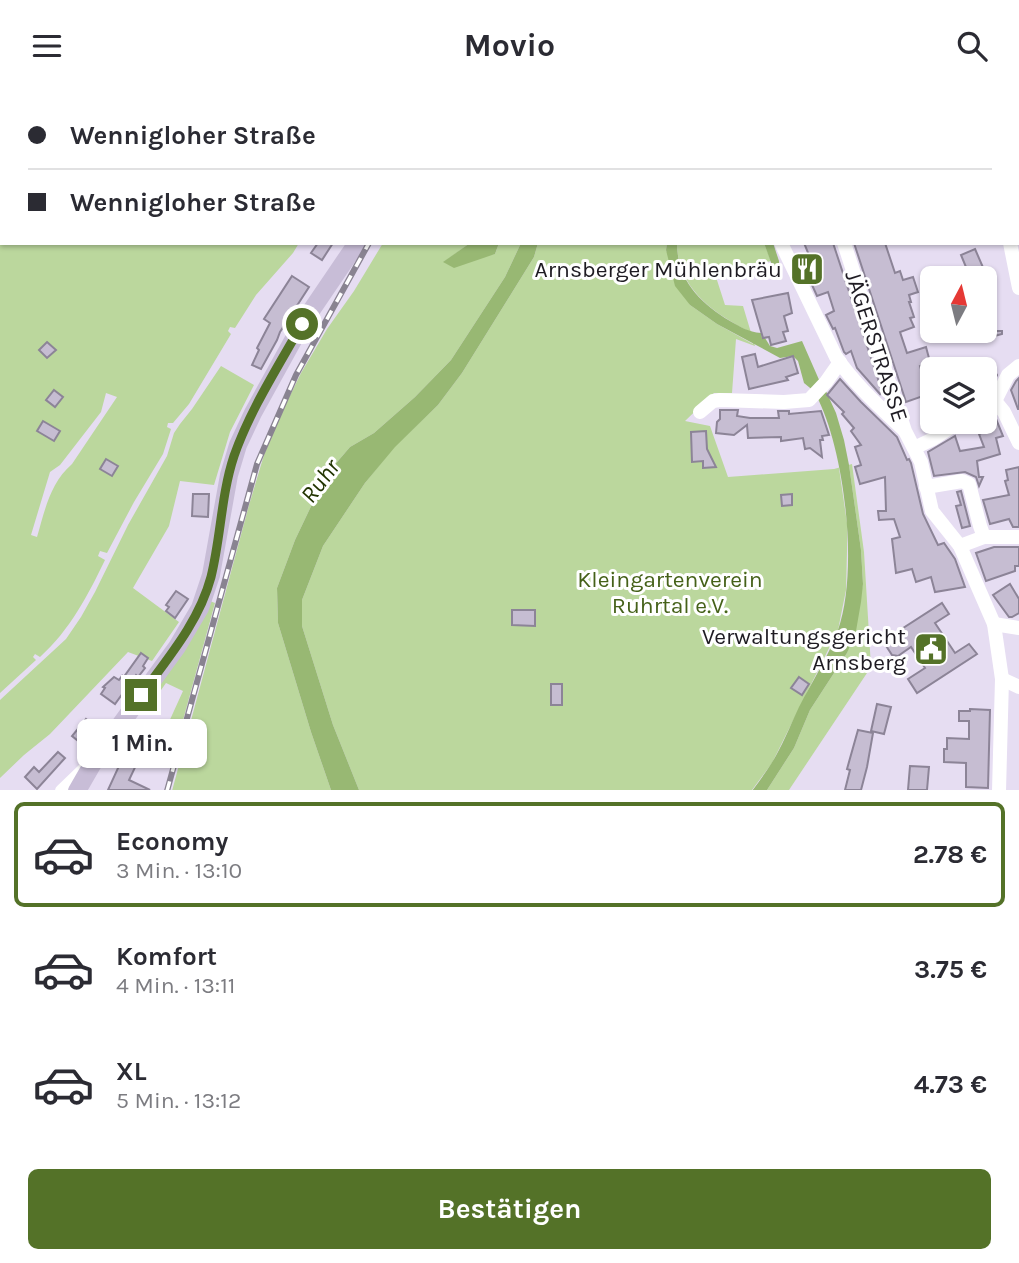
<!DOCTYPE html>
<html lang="de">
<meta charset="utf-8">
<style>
body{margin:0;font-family:Karla,sans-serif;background:#f2f2f3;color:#2b2b33;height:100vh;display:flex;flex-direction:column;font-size:26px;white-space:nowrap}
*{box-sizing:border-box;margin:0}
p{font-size:23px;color:#7c7c81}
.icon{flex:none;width:38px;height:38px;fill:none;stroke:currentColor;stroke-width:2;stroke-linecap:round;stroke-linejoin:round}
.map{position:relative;height:699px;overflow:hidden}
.panel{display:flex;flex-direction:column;background:#fff;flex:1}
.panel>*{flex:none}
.hud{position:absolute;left:0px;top:0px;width:1020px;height:154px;box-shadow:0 2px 5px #0004;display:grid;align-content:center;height:154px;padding:0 28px;background:#fff}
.needle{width:46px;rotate:7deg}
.tools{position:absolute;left:920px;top:175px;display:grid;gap:14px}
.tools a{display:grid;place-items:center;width:77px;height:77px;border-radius:10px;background:#fff;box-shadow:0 2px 5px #0004;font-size:35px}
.end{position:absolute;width:32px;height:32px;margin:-16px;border:9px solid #547228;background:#fff;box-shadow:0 0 0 4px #fff}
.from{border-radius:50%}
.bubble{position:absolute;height:49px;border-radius:10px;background:#fff;box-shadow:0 2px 5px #0004;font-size:23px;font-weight:700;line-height:49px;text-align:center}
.hud b{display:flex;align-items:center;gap:24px;height:66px;font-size:26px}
.hud b+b{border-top:2px solid #e1e1e2}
.hud i{width:18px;height:18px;background:#2b2b33}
ul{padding:12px 0 0;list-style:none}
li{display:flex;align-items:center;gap:21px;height:105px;margin:0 14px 10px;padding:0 14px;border:4px solid transparent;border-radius:10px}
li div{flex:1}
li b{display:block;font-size:26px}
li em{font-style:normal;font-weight:700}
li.active{border-color:#547228}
li>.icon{width:63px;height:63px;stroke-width:1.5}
.action{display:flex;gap:14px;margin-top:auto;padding:14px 28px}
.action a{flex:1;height:80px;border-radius:10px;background:#547228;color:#fff;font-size:28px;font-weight:700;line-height:80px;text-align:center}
header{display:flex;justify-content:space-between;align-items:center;height:91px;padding:0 28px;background:#fff;font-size:32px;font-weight:700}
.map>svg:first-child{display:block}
</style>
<header><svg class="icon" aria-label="menu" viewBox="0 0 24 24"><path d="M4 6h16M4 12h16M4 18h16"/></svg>Movio<svg class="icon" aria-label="search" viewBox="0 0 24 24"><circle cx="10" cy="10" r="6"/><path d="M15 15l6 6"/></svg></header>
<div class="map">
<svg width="1019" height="700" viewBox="0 0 1019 700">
<rect width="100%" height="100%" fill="#e6ddf2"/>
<g fill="#bbd79d" fill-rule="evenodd">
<path d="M0,0H372V2H2V152H299L293,162L256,204L235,237L230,236L228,240L231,243L189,313L173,332H168L167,336L171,338L163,363L134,411L107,462L100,460L98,465L105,469C88,504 70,539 40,566L35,563L33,566L36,569L0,602ZM106,302L117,306L72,373C50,392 45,419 37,446L31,444L50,381L60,374L101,321Z"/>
<polygon points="586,0 720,0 721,2 585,2"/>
<polygon points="383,152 470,152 444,171 495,163 499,152 521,152 505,186 451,269 415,306 374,342 350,356 332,377 321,383 316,395 315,407 295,449 277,497 278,532 311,641 331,699 172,700 249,414 264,364 281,323 301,282 327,238 354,200"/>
<path d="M538,152H667L666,159L690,214L717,233L753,253L750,241C713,222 677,197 677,152H764L771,170L716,186L725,214L743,215L755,255L736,248L732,302H714L685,330L710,335L728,386L834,378L852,373L864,461L871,576L789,699H767L794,657L810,619L847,562L863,493L861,459L849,374L839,377L847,432V460L846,499L838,539L772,672L752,699H359L333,634L302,535V509L323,455L365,392L394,356L438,314L462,282L534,166Z"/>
<polygon points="221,275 254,294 230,341 214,394 180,390 169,435 133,497 179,531 152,570 128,561 50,643 24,664 0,687 0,609 66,548 81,526 95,501 128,434 167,365 174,342 180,333 192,318"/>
<polygon points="210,510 215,512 170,677 153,666 183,600 166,592 147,619 144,618 143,614"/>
</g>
<g fill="#98b873">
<polygon points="470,152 499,152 495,163 454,177 443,171"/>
<polygon points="521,152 538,152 534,166 462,282 438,314 395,356 365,392 323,455 302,509 302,535 333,634 359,699 331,699 311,641 278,532 277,497 295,449 315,407 316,395 321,383 332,377 350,356 374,342 415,306 451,269 505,186"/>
<path d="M667,152H677C677,189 700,212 730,230C741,236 748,241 761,242L762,247H765L770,255L777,257L802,250L820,291L815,301L804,292L798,270L793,265L780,267L717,233L690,214L675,195L666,159Z"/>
<polygon points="764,152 773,152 779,170 779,174 773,177"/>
<path d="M825,298L836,322L844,349L849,374L861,459L863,493L861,511L856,540L847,562L810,619L794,657L767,699L752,700C759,691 765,682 771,673C782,656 790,635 799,616C812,591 828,566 838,539C859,480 845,359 816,304Z"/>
</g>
<g fill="#c6bdd2" stroke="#8c8497" stroke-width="2">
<polygon points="318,152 333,152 322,169 311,162"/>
<polygon points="804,152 833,152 882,300 880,303 857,277 851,260 846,263 844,261 835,237 833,238 826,224 834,220 828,201 817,205 802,172 811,169"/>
<polygon points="854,152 885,152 895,182 900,180 903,189 913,186 918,201 909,204 911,211 909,211 914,226 910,227 914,236 900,241 907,262 926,256 930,271 920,275 929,303 906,311"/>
<polygon points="975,158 985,181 974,187 971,180 968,181 961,164"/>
<polygon points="292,185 309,196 280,241 277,249 261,278 252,274 259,259 257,257 270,232 264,228"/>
<polygon points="788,202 792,222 784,225 788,240 783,241 786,250 771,254 769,246 763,247 752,209"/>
<polygon points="973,240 1002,240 1002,243 976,250"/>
<polygon points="47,251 56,259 47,267 39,259"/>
<polygon points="755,263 758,276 793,265 798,282 786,286 788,289 749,298 742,266"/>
<polygon points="994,279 997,284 988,302 985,304 985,283"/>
<polygon points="1019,287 1019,318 1018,318 1011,299 1016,290"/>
<polygon points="840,288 861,311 897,346 907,369 909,368 911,372 923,423 938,454 944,452 955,468 965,496 935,501 931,486 916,491 912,478 896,482 892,448 900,446 894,428 879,429 878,420 886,420 885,386 860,393 855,376 861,374 855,356 861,354 851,340 854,337 842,323 844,321 827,304"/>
<polygon points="54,299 63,306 55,316 46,309"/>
<polygon points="720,319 738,319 737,325 750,327 779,327 778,320 789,320 789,323 821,320 829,344 822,345 823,349 820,349 822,366 810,357 805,358 803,347 781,350 781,346 748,347 747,334 734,344 716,342 717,331 720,328"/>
<polygon points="996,328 1003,345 996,347 1000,363 977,370 979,386 983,386 979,395 976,386 965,381 934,385 928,361 955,345 960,360 984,356 979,343 984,341 981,334"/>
<polygon points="43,330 60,340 54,350 37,340"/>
<polygon points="706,340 707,358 716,376 703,377 703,370 692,371 691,341"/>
<polygon points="106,368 118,375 112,385 100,378"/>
<polygon points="1019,376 1019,436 1013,436 1009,428 990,433 983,409 1009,404 1005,390 1008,389 1006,379"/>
<polygon points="961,400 970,435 962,437 956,415 961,414 957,401"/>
<polygon points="193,403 209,403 208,426 192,425"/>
<polygon points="792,403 792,414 782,415 781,404"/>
<polygon points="994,456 1019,456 1019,475 1015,475 1015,480 986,490 976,462"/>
<polygon points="1010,493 1019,508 1019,522 1012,526 1009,526 993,504"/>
<polygon points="176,500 188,508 175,527 166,520 169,516 166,514"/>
<polygon points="942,512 949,523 935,532 955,562 969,553 977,563 917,602 908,588 925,577 911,556 898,565 892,564 883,550"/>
<polygon points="512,519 535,519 535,535 512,534"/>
<polygon points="141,562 148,567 143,575 145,577 138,586 136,584 115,613 101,603 105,597 103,596 114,586 119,589 122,585 123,587"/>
<polygon points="799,586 809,593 802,604 791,597"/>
<rect x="551" y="593" width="11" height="21"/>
<polygon points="877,613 891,616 884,643 871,640"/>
<polygon points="970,618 990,619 988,697 966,696 966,672 944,671 944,658 947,658 947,647 969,648 969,630 959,630 959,620 970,620"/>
<polygon points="86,628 96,636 82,653 72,645"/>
<polygon points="858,639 873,642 867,676 861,699 845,699 850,679 847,678"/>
<polygon points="58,661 65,667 37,698 25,686 34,676 39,681"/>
<polygon points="124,664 138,670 129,689 150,699 108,699"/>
<polygon points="910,675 929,676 927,699 908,699"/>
</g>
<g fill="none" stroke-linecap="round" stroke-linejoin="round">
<g stroke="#beb6c8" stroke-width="18" stroke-dasharray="18 9" stroke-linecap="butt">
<polyline points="957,0 961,2"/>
<polyline points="1018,28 1019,29"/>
</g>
<g stroke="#fff" stroke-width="14">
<polyline points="749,0 749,2"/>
<polyline points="792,0 792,2"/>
<polyline points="998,2 1000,0"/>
<polyline points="1018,5 1019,7"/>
<path d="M781,152L836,266C855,294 880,316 904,339"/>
<polyline points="844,152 905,340 921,371 932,420 960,455 994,533 1002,588 999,700"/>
<polyline points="1010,152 1019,197"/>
<polyline points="995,310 1004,321 1019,352"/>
<polyline points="985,314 995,310 1008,284 1019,275"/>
<polyline points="700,321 713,310 720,309 784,311 809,309 826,291 840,271"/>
<polyline points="914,357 933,348 959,331"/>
<polyline points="926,396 962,390 969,393 980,435 984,446"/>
<polyline points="960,455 984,446 1019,446"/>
<polyline points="994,533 1019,537"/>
<polyline points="1002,588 1019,596"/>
<polyline points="62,700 87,676"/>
</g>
<g stroke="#c8bdd7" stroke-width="18">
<polyline points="418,2 419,0"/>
<polyline points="77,700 96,667 177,556 200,517 211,484 229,384 238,354 253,322 302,233 357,152"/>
</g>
<g stroke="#898391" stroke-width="6">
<g id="rail">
<polyline points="458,2 459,0"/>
<polyline points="167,700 257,373 296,284 369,152"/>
</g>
</g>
<use href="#rail" stroke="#fff" stroke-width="3.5" stroke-dasharray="10" stroke-linecap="butt"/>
</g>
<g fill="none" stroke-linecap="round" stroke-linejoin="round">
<path stroke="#547228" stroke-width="9" d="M141,604C168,567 199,531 211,486C221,446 221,404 234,365C250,319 278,276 302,233"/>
</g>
<defs>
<g id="restaurant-square" transform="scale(1.75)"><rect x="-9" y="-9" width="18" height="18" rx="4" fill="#547228" stroke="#fff"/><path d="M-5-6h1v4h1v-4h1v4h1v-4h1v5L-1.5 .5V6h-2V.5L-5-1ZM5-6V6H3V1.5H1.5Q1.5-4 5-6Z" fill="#fff"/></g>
<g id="civic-square" transform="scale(1.75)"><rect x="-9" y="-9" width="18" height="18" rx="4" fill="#547228" stroke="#fff"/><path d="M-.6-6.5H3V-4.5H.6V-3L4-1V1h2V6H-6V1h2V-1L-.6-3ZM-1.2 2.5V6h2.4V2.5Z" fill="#fff"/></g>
</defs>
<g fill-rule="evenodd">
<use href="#restaurant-square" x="807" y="178"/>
<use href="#civic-square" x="931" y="558"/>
</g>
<g text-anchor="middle" stroke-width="6" stroke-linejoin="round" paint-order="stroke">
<g font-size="23" fill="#1e1b22" stroke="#fff" text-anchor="end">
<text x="782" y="186">Arnsberger Mühlenbräu</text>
<text x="906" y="553">Verwaltungsgericht<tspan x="906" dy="26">Arnsberg</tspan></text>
</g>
<g font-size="23" fill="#1e1b22" stroke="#fff">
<text transform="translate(877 255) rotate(72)" y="8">JÄGERSTRASSE</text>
</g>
<g font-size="23" fill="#456119" stroke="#fff">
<text x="670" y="496">Kleingartenverein<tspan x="670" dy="26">Ruhrtal e.V.</tspan></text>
</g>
<g font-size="24" font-style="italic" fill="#213401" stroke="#fff">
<text transform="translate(320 390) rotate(-53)" y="8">Ruhr</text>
</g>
</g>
</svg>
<div class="tools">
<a><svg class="needle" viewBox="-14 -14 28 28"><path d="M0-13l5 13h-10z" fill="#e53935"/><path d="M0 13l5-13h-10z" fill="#7c7c81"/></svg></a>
<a><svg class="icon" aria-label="layers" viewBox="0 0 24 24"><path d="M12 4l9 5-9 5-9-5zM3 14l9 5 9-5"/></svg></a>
</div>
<i class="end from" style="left:302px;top:233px"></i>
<i class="end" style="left:141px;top:604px"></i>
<div class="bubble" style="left:77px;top:628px;width:130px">1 Min.</div>
<div class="hud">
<b><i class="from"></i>Wennigloher Straße</b>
<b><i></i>Wennigloher Straße</b>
</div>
</div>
<section class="panel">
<ul>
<li class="active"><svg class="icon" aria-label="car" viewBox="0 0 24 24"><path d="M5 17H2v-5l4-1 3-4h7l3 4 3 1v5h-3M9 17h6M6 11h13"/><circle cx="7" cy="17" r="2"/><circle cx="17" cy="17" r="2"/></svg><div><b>Economy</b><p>3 Min. · 13:10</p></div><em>2.78 €</em></li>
<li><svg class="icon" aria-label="car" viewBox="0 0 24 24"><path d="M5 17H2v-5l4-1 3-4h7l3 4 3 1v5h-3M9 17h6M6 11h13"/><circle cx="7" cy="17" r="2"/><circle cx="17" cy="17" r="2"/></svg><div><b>Komfort</b><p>4 Min. · 13:11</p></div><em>3.75 €</em></li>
<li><svg class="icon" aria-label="car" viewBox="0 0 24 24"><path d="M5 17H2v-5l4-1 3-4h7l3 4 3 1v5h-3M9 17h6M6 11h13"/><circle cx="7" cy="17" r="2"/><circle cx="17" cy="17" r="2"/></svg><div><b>XL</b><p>5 Min. · 13:12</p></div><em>4.73 €</em></li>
</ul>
<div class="action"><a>Bestätigen</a></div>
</section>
